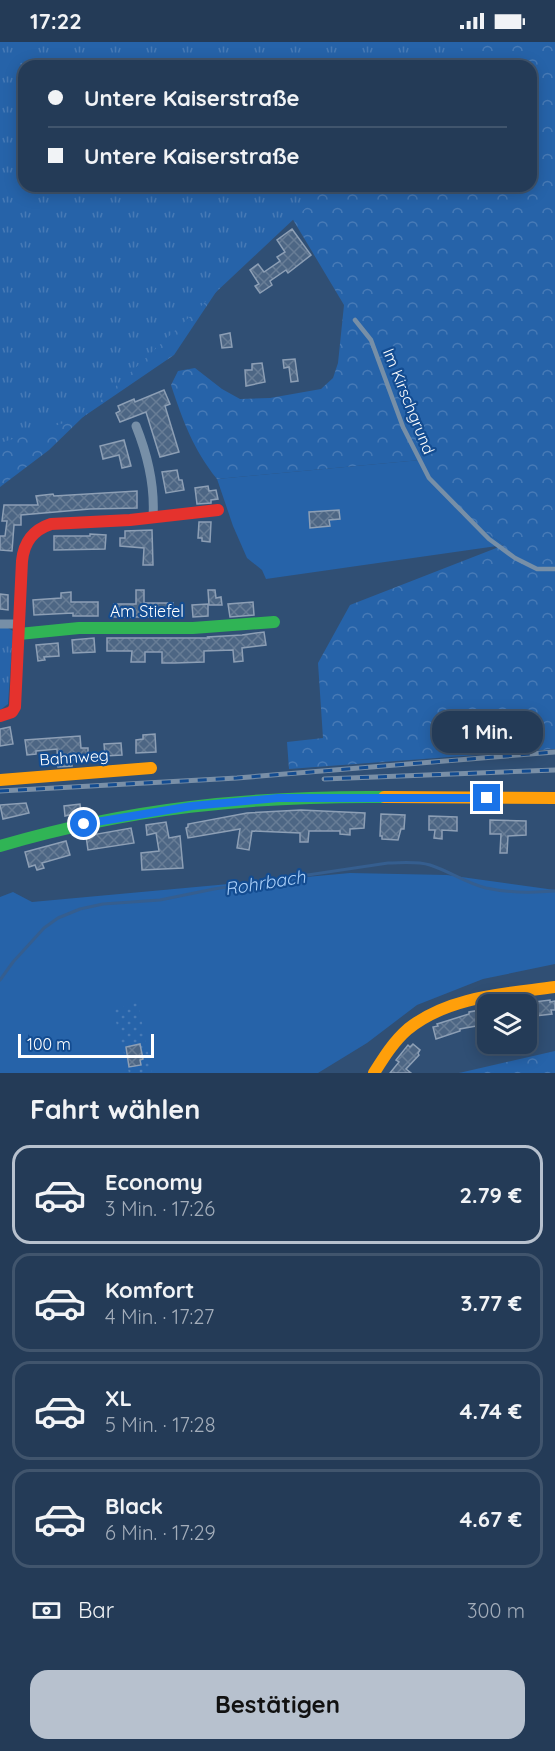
<!DOCTYPE html>
<html lang="de">
<meta charset="utf-8">
<style>
body{margin:0;font-family:Quicksand,sans-serif;background:#304661;color:#f1f3f6;height:100vh;display:flex;flex-direction:column;font-size:22px;white-space:nowrap}
*{box-sizing:border-box;margin:0}
p{font-size:20px;color:#a3adba}
.icon{flex:none;width:33px;height:33px;fill:none;stroke:currentColor;stroke-width:2;stroke-linecap:round;stroke-linejoin:round}
.map{position:relative;height:1031px;overflow:hidden}
.side{display:flex;flex-direction:column;background:#243b57;flex:1}
.side>*{flex:none}
.banner{position:absolute;left:18px;top:18px;width:519px;height:132px;border-radius:18px;box-shadow:0 3px 15px #0003,0 0 0 2px #41556d;display:grid;align-content:center;height:132px;padding:0 30px;background:#243b57}
.buttons{position:absolute;left:477px;top:952px;display:grid;gap:12px}
.buttons a{display:grid;place-items:center;width:60px;height:60px;border-radius:12px;background:#243b57;box-shadow:0 3px 15px #0003,0 0 0 2px #41556d;font-size:30px}
.scale{position:absolute;left:18px;bottom:15px;width:136px;box-sizing:border-box;padding-left:6px;border:3px solid #fff;border-top:0;font-size:16px;line-height:21px;white-space:nowrap;color:#fff;-webkit-text-stroke:4px #134c91;paint-order:stroke}
.end{position:absolute;width:27px;height:27px;margin:-14px;border:8px solid #1a73e8;background:#fff;box-shadow:0 0 0 3px #fff}
.from{border-radius:50%}
.bubble{position:absolute;height:42px;border-radius:18px;background:#243b57;box-shadow:0 3px 15px #0003,0 0 0 2px #41556d;font-size:20px;font-weight:700;line-height:42px;text-align:center}
.banner b{display:flex;align-items:center;gap:21px;height:57px;font-size:22px}
.banner b+b{border-top:2px solid #41556d}
.banner i{width:15px;height:15px;background:#f1f3f6}
ul{padding:0;list-style:none}
li{display:flex;align-items:center;gap:18px;height:99px;margin:0 12px 9px;padding:0 18px;border:3px solid #41556d;border-radius:18px}
li div{flex:1}
li b{display:block;font-size:22px}
li em{font-style:normal;font-weight:700}
li.on{border-color:#b7c1ce}
li>.icon{width:54px;height:54px;stroke-width:1.5}
h2{padding:0 30px;font-size:27px;line-height:72px}
.pay{display:flex;align-items:center;gap:15px;height:66px;padding:0 30px;font-size:22px}
.pay p{margin-inline-start:auto}
.action{display:flex;gap:12px;margin-top:auto;padding:12px 30px}
.action a{flex:1;height:69px;border-radius:18px;background:#b7c1ce;color:#111;font-size:24px;font-weight:700;line-height:69px;text-align:center}
.status{display:flex;justify-content:space-between;align-items:center;height:42px;padding:0 30px;background:#243b57;direction:ltr}
.status svg{height:16px;fill:currentColor}
.map>svg:first-child{display:block}
</style>
<div class="status"><b>17:22</b><svg viewBox="0 0 49 12"><path d="M0 12V9h3v3zM5 12V6h3v6zM10 12V3h3v9zM15 12V0h3v12zM26 1h20v11H26zM47 4h2v5h-2z"/></svg></div>
<div class="map">
<svg width="555" height="1031" viewBox="0 0 555 1031">
<defs>
<pattern id="forest-crowns" width="20" height="18" patternUnits="userSpaceOnUse" patternTransform="scale(1.5)"><rect width="20" height="18" fill="#2663a9"/><path d="M2 6a3 3 0 1 1 6 0M12 15a3 3 0 1 1 6 0" fill="none" stroke="#477ab6"/></pattern>
<pattern id="park-tufts" width="24" height="20" patternUnits="userSpaceOnUse" patternTransform="scale(1.5)"><rect width="24" height="20" fill="#2663a9"/><path d="M3 7l-1-3M5 7V3M7 7l1-3M15 17l-1-3M17 17v-4M19 17l1-3" fill="none" stroke="#477ab6"/></pattern>
<pattern id="garden-dots" width="8" height="8" patternUnits="userSpaceOnUse" patternTransform="scale(1.5)"><rect width="8" height="8" fill="#2663a9"/><path d="M2 2h.1M6 6h.1" fill="none" stroke="#477ab6" stroke-width="1.8" stroke-linecap="round"/></pattern>
<pattern id="building-cross-hatch" width="8" height="8" patternUnits="userSpaceOnUse" patternTransform="scale(1.5)"><rect width="8" height="8" fill="#4d6684"/><path d="M0 0l8 8M0 8l8-8" fill="none" stroke="#687d96"/></pattern>
</defs>
<rect width="100%" height="100%" fill="#304f74"/>
<g fill="#2663a9">
<polygon points="420,418 461,472 504,503 266,537 262,528 247,516 233,484 217,437"/>
<polygon points="350,831 447,833 555,848 555,922 483,937 417,963 367,1001 318,1031 0,1031 0,855 13,850 32,860"/>
</g>
<g fill="url(#forest-crowns)" fill-rule="evenodd">
<path d="M0,0H555V707L289,727L287,700L323,696L318,621L350,563L504,503C470,479 437,457 420,418L217,437C193,407 183,379 171,343L178,329L195,326L222,347L240,357L270,356L321,347L333,336L338,321L344,263L292,176L236,220L174,313L83,375L49,408L0,445ZM24,24H531V144H24Z"/>
<polygon points="555,1009 555,1031 459,1031"/>
</g>
<g fill="url(#park-tufts)">
<polygon points="0,0 468,0 452,14 459,22 458,24 24,24 24,144 329,144 83,375 0,401"/>
<polygon points="0,586 8,586 13,589 8,662 0,668"/>
</g>
<polygon fill="url(#garden-dots)" points="138,960 152,1031 129,1031 113,968"/>
<g fill="none" stroke-linecap="round" stroke-linejoin="round">
<path stroke="#355e8f" stroke-width="3" d="M0,938L13,920L44,886L58,876L80,867L103,862L160,858L214,847L388,821C402,821 416,819 430,823C449,829 466,841 486,846C509,851 531,851 555,849"/>
</g>
<g fill="url(#building-cross-hatch)" stroke="#8d9fb5" stroke-width="1.5">
<polygon points="292,187 311,213 288,231 286,228 270,239 272,243 260,251 255,244 259,242 250,228 258,222 264,230 280,219 277,215 285,210 277,198"/>
<polygon points="230,291 232,305 222,306 220,293"/>
<polygon points="295,317 298,339 291,340 289,325 284,326 283,318"/>
<polygon points="262,321 265,340 246,344 245,328 252,328 252,322"/>
<polygon points="164,348 170,362 165,364 179,410 160,415 146,370 120,380 116,371 120,369 118,364 134,357 135,360"/>
<polygon points="124,398 131,424 122,426 119,413 103,417 100,404"/>
<polygon points="177,428 179,438 182,438 184,448 166,451 162,430"/>
<polygon points="208,444 209,449 216,448 218,457 211,458 211,461 197,462 195,446"/>
<polygon points="137,449 137,466 90,467 21,473 21,483 14,483 12,509 0,508 0,494 5,494 7,479 2,479 4,463 38,463 36,454 53,452 54,454"/>
<polygon points="339,468 340,477 329,478 330,484 310,486 309,470"/>
<polygon points="199,480 211,480 210,500 202,499 202,496 198,496"/>
<polygon points="152,488 153,523 143,523 144,506 120,504 120,496 125,496 125,489"/>
<polygon points="90,492 106,493 105,507 54,508 54,494 90,494"/>
<polygon points="136,548 144,548 144,561 173,561 173,575 114,575 114,562 136,562"/>
<polygon points="208,548 215,548 216,556 221,555 222,563 209,563"/>
<polygon points="71,550 71,560 98,560 98,574 73,574 73,571 34,573 33,558 61,556 61,551"/>
<polygon points="0,552 8,553 8,568 0,567"/>
<polygon points="253,560 254,573 230,575 228,562"/>
<polygon points="208,562 208,574 193,575 192,563"/>
<polygon points="264,590 266,603 242,606 243,619 234,620 233,608 204,609 204,620 175,621 162,621 162,610 145,610 145,620 131,620 132,609 107,609 107,596 209,596 208,595 242,593"/>
<polygon points="94,596 95,610 73,611 72,598"/>
<polygon points="58,601 59,614 44,615 45,618 38,619 36,603"/>
<polygon points="10,685 13,702 0,704 0,687"/>
<polygon points="155,692 156,710 136,711 136,698 143,697 143,693"/>
<polygon points="80,694 81,706 88,706 88,717 71,718 72,724 58,725 57,707 36,709 36,712 27,713 25,698"/>
<polygon points="121,701 122,713 105,714 104,702"/>
<polygon points="26,761 29,771 3,777 0,763"/>
<polygon points="80,762 81,770 65,774 64,764"/>
<polygon points="301,768 365,771 364,786 350,787 350,793 340,792 340,789 309,789 308,800 300,800 300,791 252,789 249,808 237,806 240,787 188,796 186,786 188,785 188,782 247,771"/>
<polygon points="381,772 405,773 404,787 401,787 398,798 382,797 382,794 380,794"/>
<polygon points="429,774 457,775 457,789 442,788 442,797 434,796 435,788 429,788"/>
<polygon points="490,778 526,779 526,793 508,794 507,811 500,811 501,792 490,792"/>
<polygon points="166,780 169,796 180,794 183,826 142,828 141,811 159,809 156,791 147,793 146,783"/>
<polygon points="131,786 134,801 88,808 86,794"/>
<polygon points="66,799 70,813 42,821 44,826 37,828 35,823 29,825 25,810"/>
<polygon points="550,958 550,960 555,959 555,968 551,968 552,972 526,975 526,961"/>
<polygon points="487,967 488,982 460,987 460,989 436,997 433,985 438,984 437,982 469,972 469,970"/>
<polygon points="140,1002 143,1017 140,1018 141,1023 129,1025 126,1005"/>
<polygon points="413,1002 420,1008 418,1011 419,1013 406,1027 411,1031 390,1031 399,1020 396,1018 408,1003 410,1005"/>
</g>
<g fill="none" stroke-linecap="round" stroke-linejoin="round">
<polyline stroke="#778fa7" stroke-width="4.5" points="355,278 371,298 403,385 429,436 489,497 515,516 537,527 555,527"/>
<g stroke="#778fa7" stroke-width="9">
<path d="M136,384C148,414 155,443 153,475"/>
<polyline points="0,582 19,582"/>
</g>
<g stroke="#30b455" stroke-width="12">
<polyline points="19,592 79,586 193,586 274,580"/>
<path d="M0,804C129,766 250,754 384,755"/>
</g>
<g stroke="#ff9f0a" stroke-width="12">
<polyline points="0,738 151,726"/>
<polyline points="384,755 555,756"/>
<path d="M374,1031C384,1015 394,999 408,987C449,954 505,952 555,945"/>
</g>
<path stroke="#e5322d" stroke-width="12" d="M0,674L12,670L15,665L22,519C24,500 33,488 51,482L130,478L218,468"/>
<g stroke="#798fa7" stroke-width="5">
<g id="rail">
<polyline points="324,737 555,728"/>
<polyline points="0,749 237,736 555,710"/>
</g>
</g>
<use href="#rail" stroke="#134c91" stroke-width="3" stroke-dasharray="9" stroke-linecap="butt"/>
</g>
<g fill="none" stroke-linecap="round" stroke-linejoin="round">
<polyline stroke="#1a73e8" stroke-width="8" points="84,782 192,764 278,756 487,756"/>
</g>
<g text-anchor="middle" stroke-width="4.5" stroke-linejoin="round" paint-order="stroke">
<g font-size="16" fill="#fff" stroke="#134c91">
<text transform="translate(409 359) rotate(68)" y="6">Im Kirschgrund</text>
<text x="147" y="575">Am Stiefel</text>
<text transform="translate(74 715) rotate(-4)" y="6">Bahnweg</text>
</g>
<g font-size="18" font-style="italic" fill="#abd0f9" stroke="#134c91">
<text transform="translate(265 841) rotate(-9)" y="6">Rohrbach</text>
</g>
</g>
</svg>
<div class="buttons">
<a><svg class="icon" aria-label="layers" viewBox="0 0 24 24"><path d="M12 4l9 5-9 5-9-5zM3 14l9 5 9-5"/></svg></a>
</div>
<div class="scale">100 m</div>
<i class="end from" style="left:84px;top:782px"></i>
<i class="end" style="left:487px;top:756px"></i>
<div class="bubble" style="left:432px;top:669px;width:111px">1 Min.</div>
<div class="banner">
<b><i class="from"></i>Untere Kaiserstraße</b>
<b><i></i>Untere Kaiserstraße</b>
</div>
</div>
<section class="side">
<h2>Fahrt wählen</h2>
<ul>
<li class="on"><svg class="icon" aria-label="car" viewBox="0 0 24 24"><path d="M5 17H2v-5l4-1 3-4h7l3 4 3 1v5h-3M9 17h6M6 11h13"/><circle cx="7" cy="17" r="2"/><circle cx="17" cy="17" r="2"/></svg><div><b>Economy</b><p>3 Min. · 17:26</p></div><em>2.79 €</em></li>
<li><svg class="icon" aria-label="car" viewBox="0 0 24 24"><path d="M5 17H2v-5l4-1 3-4h7l3 4 3 1v5h-3M9 17h6M6 11h13"/><circle cx="7" cy="17" r="2"/><circle cx="17" cy="17" r="2"/></svg><div><b>Komfort</b><p>4 Min. · 17:27</p></div><em>3.77 €</em></li>
<li><svg class="icon" aria-label="car" viewBox="0 0 24 24"><path d="M5 17H2v-5l4-1 3-4h7l3 4 3 1v5h-3M9 17h6M6 11h13"/><circle cx="7" cy="17" r="2"/><circle cx="17" cy="17" r="2"/></svg><div><b>XL</b><p>5 Min. · 17:28</p></div><em>4.74 €</em></li>
<li><svg class="icon" aria-label="car" viewBox="0 0 24 24"><path d="M5 17H2v-5l4-1 3-4h7l3 4 3 1v5h-3M9 17h6M6 11h13"/><circle cx="7" cy="17" r="2"/><circle cx="17" cy="17" r="2"/></svg><div><b>Black</b><p>6 Min. · 17:29</p></div><em>4.67 €</em></li>
</ul>
<div class="pay"><svg class="icon" aria-label="cash" viewBox="0 0 24 24"><path d="M3 7h18v10H3z"/><circle cx="12" cy="12" r="2"/></svg>Bar<p>300 m</p></div>
<div class="action"><a>Bestätigen</a></div>
</section>
